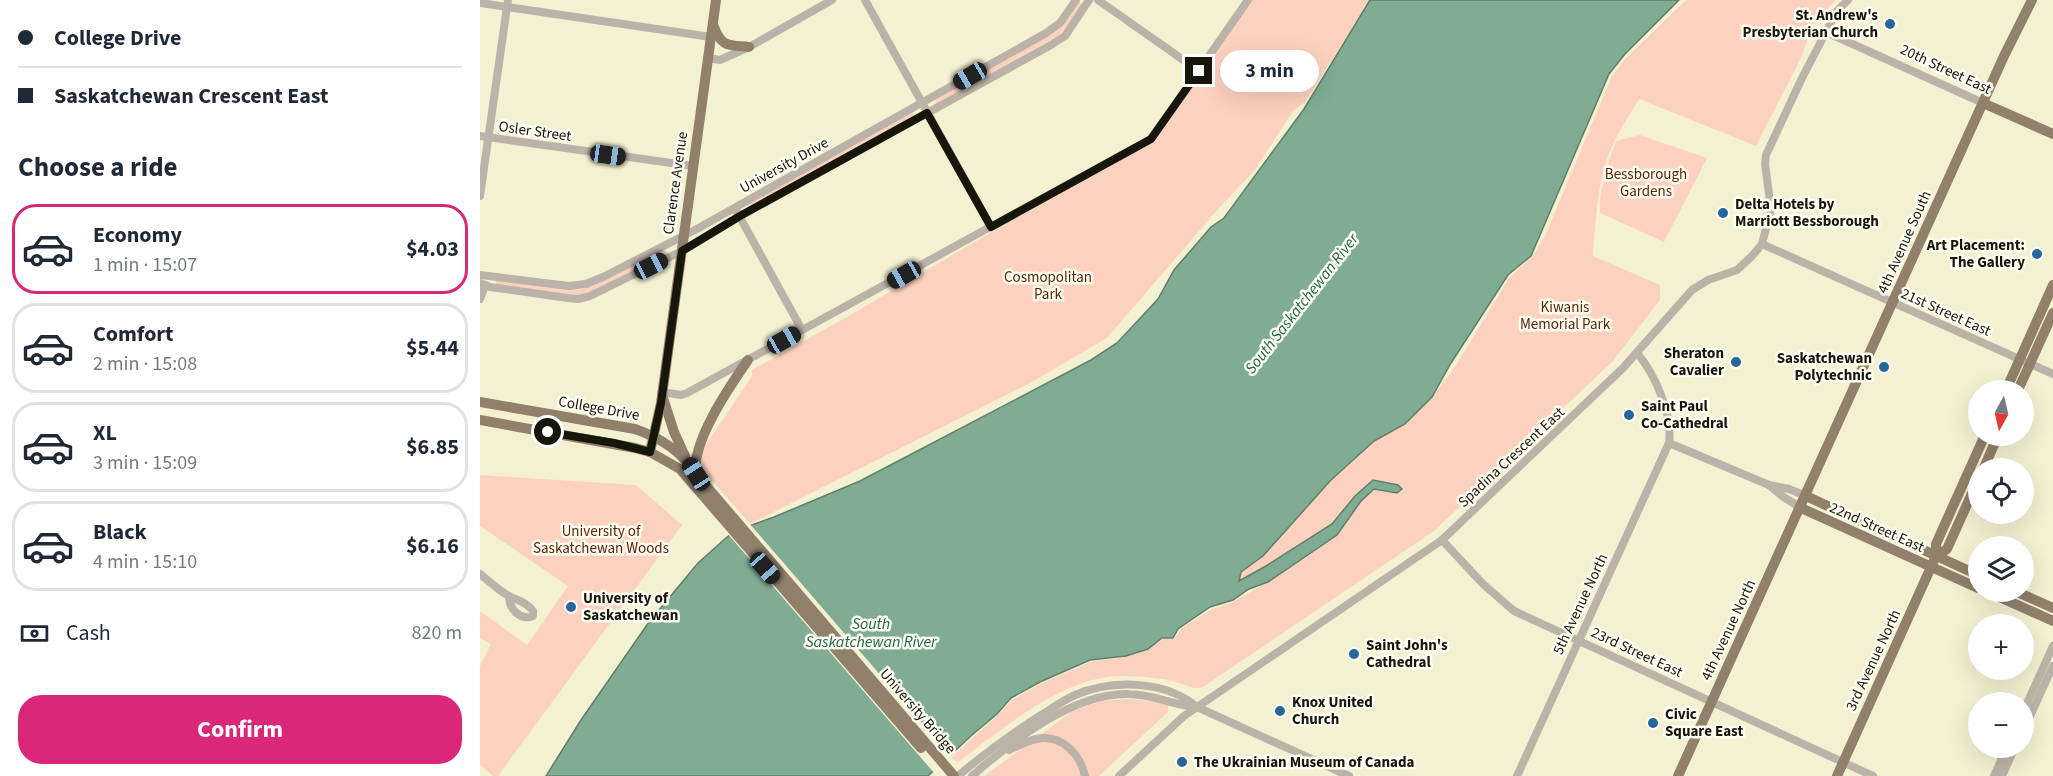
<!DOCTYPE html>
<meta charset="utf-8">
<style>
body{margin:0;font-family:"Source Sans 3",sans-serif;background:#f6f6f7;color:#1f2937;height:100vh;display:flex;flex-direction:column;font-size:22px;white-space:nowrap}
*{box-sizing:border-box;margin:0}
p{font-size:20px;color:#747a83}
.icon{flex:none;width:33px;height:33px;fill:none;stroke:currentColor;stroke-width:2;stroke-linecap:round;stroke-linejoin:round}
.map{position:relative;flex:1;overflow:hidden}
.panel{display:flex;flex-direction:column;background:#fff;width:480px}
.panel>*{flex:none}
.top-card{display:grid;align-content:center;height:132px;padding:0 18px;background:#fff}
.needle{width:39px;rotate:188deg}
.tools{position:absolute;left:1488px;top:380px;display:grid;gap:12px}
.tools a{display:grid;place-items:center;width:66px;height:66px;border-radius:50%;background:#fff;box-shadow:0 6px 24px #0002;font-size:30px}
.end{position:absolute;width:27px;height:27px;margin:-14px;border:8px solid #17160b;background:#fff;box-shadow:0 0 0 3px #fff}
.from{border-radius:50%}
.bubble{position:absolute;height:42px;border-radius:21px;background:#fff;box-shadow:0 6px 24px #0002;font-size:20px;font-weight:700;line-height:42px;text-align:center}
.car{position:absolute;width:18px;height:36px;margin:-18px -9px;border-radius:8px;box-shadow:0 0 4px 2px #0007;background:linear-gradient(#222 24%,#8ab4d8 0 40%,#222 0 76%,#8ab4d8 0 86%,#222 0)}
.top-card b{display:flex;align-items:center;gap:21px;height:57px;font-size:22px}
.top-card b+b{border-top:2px solid #e0e1e3}
.top-card i{width:15px;height:15px;background:#1f2937}
ul{padding:0;list-style:none}
li{display:flex;align-items:center;gap:18px;height:90px;margin:0 12px 9px;padding:0 6px;border:3px solid #e0e1e3;border-radius:24px}
li div{flex:1}
li b{display:block;font-size:22px}
li em{font-style:normal;font-weight:700}
li.selected{border-color:#db2777}
li>.icon{width:54px;height:54px;stroke-width:1.5}
h2{padding:0 18px;font-size:27px;line-height:72px}
.pay{display:flex;align-items:center;gap:15px;height:66px;padding:0 18px;font-size:22px}
.pay p{margin-inline-start:auto}
.primary-button{display:flex;gap:12px;margin-top:auto;padding:12px 18px}
.primary-button a{flex:1;height:69px;border-radius:24px;background:#db2777;color:#fff;font-size:24px;font-weight:700;line-height:69px;text-align:center}
main{display:flex;flex:1;min-height:0}
.map>svg:first-child{display:block}
</style>
<main>
<section class="panel">
<div class="top-card">
<b><i class="from"></i>College Drive</b>
<b><i></i>Saskatchewan Crescent East</b>
</div>
<h2>Choose a ride</h2>
<ul>
<li class="selected"><svg class="icon" aria-label="car" viewBox="0 0 24 24"><path d="M5 17H2v-5l4-1 3-4h7l3 4 3 1v5h-3M9 17h6M6 11h13"/><circle cx="7" cy="17" r="2"/><circle cx="17" cy="17" r="2"/></svg><div><b>Economy</b><p>1 min · 15:07</p></div><em>$4.03</em></li>
<li><svg class="icon" aria-label="car" viewBox="0 0 24 24"><path d="M5 17H2v-5l4-1 3-4h7l3 4 3 1v5h-3M9 17h6M6 11h13"/><circle cx="7" cy="17" r="2"/><circle cx="17" cy="17" r="2"/></svg><div><b>Comfort</b><p>2 min · 15:08</p></div><em>$5.44</em></li>
<li><svg class="icon" aria-label="car" viewBox="0 0 24 24"><path d="M5 17H2v-5l4-1 3-4h7l3 4 3 1v5h-3M9 17h6M6 11h13"/><circle cx="7" cy="17" r="2"/><circle cx="17" cy="17" r="2"/></svg><div><b>XL</b><p>3 min · 15:09</p></div><em>$6.85</em></li>
<li><svg class="icon" aria-label="car" viewBox="0 0 24 24"><path d="M5 17H2v-5l4-1 3-4h7l3 4 3 1v5h-3M9 17h6M6 11h13"/><circle cx="7" cy="17" r="2"/><circle cx="17" cy="17" r="2"/></svg><div><b>Black</b><p>4 min · 15:10</p></div><em>$6.16</em></li>
</ul>
<div class="pay"><svg class="icon" aria-label="cash" viewBox="0 0 24 24"><path d="M3 7h18v10H3z"/><circle cx="12" cy="12" r="2"/></svg>Cash<p>820 m</p></div>
<div class="primary-button"><a>Confirm</a></div>
</section>
<div class="map">
<svg width="1573" height="776" viewBox="0 0 1573 776">
<rect width="100%" height="100%" fill="#f4f1d2"/>
<g fill="#fdd1bf">
<path d="M770,0H890L825,102L813,111L775,170L738,209L627,338L552,382L270,524L229,477C221,466 220,458 225,446L272,376V370L365,318L672,138Z"/>
<path d="M1206,0H1355L1339,20L1333,24L1322,56L1276,146L1159,99C1151,113 1142,126 1135,140C1117,176 1116,216 1113,256L1180,285V300L1133,361L954,531L723,687C716,690 712,687 705,685C686,678 667,677 647,676C586,673 524,728 478,762L471,758L517,716L532,700L560,684L610,662L646,657L668,650L682,639H694L702,628L732,609L751,603L788,582L857,535L881,501L894,489L917,493L893,480L875,496L852,524L786,566L759,581L760,574L850,481L894,441L925,424L952,397L975,367L1029,278L1052,257L1065,236L1132,76L1146,58Z"/>
<polygon points="599,2 602,4 588,25 578,36 456,104 455,99 575,32"/>
<polygon points="433,112 434,116 269,208 267,205"/>
<path d="M1160,135L1227,158L1184,242L1120,213C1119,188 1127,165 1136,141Z"/>
<polygon points="179,252 180,255 177,258 116,290 97,295 16,285 16,280 101,290"/>
<polygon points="0,475 156,485 202,525 18,776 13,776 0,765 0,666 11,644 0,638 0,611 47,645 88,586 0,526"/>
<polygon points="649,699 679,702 688,705 688,712 619,776 504,776 593,711 621,701"/>
</g>
<polygon fill="#7fac93" stroke="#607f6a" stroke-width="1.5" points="890,0 1199,0 1145,54 1129,74 1051,256 1028,275 971,363 952,397 925,424 894,441 850,481 783,556 761,572 759,581 786,566 852,524 875,496 893,480 918,485 922,489 917,493 894,489 881,501 857,535 788,582 769,589 753,600 730,607 698,629 693,638 682,638 668,649 646,656 610,660 560,682 531,698 517,714 492,735 448,776 66,776 101,720 169,622 218,563 247,537 258,530 294,517 380,481 611,360 637,343 678,299 694,270 731,227 744,218 824,109"/>
<polygon fill="#f4f1d2" points="269,523 472,758 455,774 247,533"/>
<g fill="none" stroke-linecap="round" stroke-linejoin="round">
<g stroke="#bcb3a8" stroke-width="8">
<polyline points="385,0 511,227"/>
<polyline points="618,0 719,71"/>
<polyline points="0,3 231,37"/>
<polyline points="1346,32 1503,103"/>
<polyline points="228,58 240,60 269,47 352,0"/>
<polyline points="0,136 213,166"/>
<polyline points="0,196 28,0"/>
<polyline points="257,212 322,330"/>
<polyline points="1282,244 1573,374"/>
<polyline points="0,275 89,286 106,284 123,277 215,230 566,33 580,23 596,0"/>
<polyline points="0,283 10,287 88,298 98,299 110,296 202,251 260,216 571,45 585,36 609,0"/>
<polyline points="0,299 5,286"/>
<polyline points="182,392 201,395 207,393 671,139 768,0"/>
<polyline points="1189,443 1289,485 1309,489 1326,496"/>
<polyline points="1289,485 1302,496 1321,508"/>
<polyline points="962,540 1003,584 1034,611 1393,776"/>
<path d="M0,574C9,581 19,591 29,596C39,601 46,602 53,611V616C40,621 29,609 29,596"/>
<polyline points="1544,710 1573,646"/>
<polyline points="1544,729 1573,666"/>
<path d="M529,750C538,746 547,741 556,739C581,733 600,754 605,776"/>
<path d="M478,776C505,753 534,732 563,714C574,707 584,700 595,695C632,679 685,680 717,707L869,776"/>
<path d="M492,776C531,742 594,692 649,694C672,694 693,705 716,707"/>
<polyline points="639,776 704,716 962,540 1143,368 1212,290 1228,280 1257,270 1272,256 1282,244 1291,209 1285,164 1286,155 1322,78 1357,11 1368,0"/>
<path d="M1037,776L1189,443C1193,415 1175,374 1157,353"/>
<polyline points="1514,776 1527,747"/>
<polyline points="1522,776 1535,747"/>
</g>
<g stroke="#90806c" stroke-width="10">
<path d="M234,27C242,48 249,45 269,47"/>
<polyline points="1503,103 1573,134"/>
<polyline points="1526,390 1573,285"/>
<polyline points="1538,390 1573,313"/>
<polyline points="182,395 194,432 205,456"/>
<path d="M0,402L155,429C181,438 201,451 216,474L474,776"/>
<polyline points="0,420 155,448 170,452 200,469 441,748"/>
<polyline points="170,452 181,403 236,0"/>
<polyline points="1504,468 1518,435"/>
<path d="M216,474C211,442 250,386 268,360"/>
<polyline points="1326,496 1498,575"/>
<polyline points="1321,508 1498,588"/>
<polyline points="1456,556 1467,549 1498,480"/>
<polyline points="1506,591 1573,621"/>
<polyline points="1535,591 1573,608"/>
<polyline points="1198,776 1524,56 1552,0"/>
<polyline points="1357,776 1456,556 1456,544 1505,435"/>
</g>
</g>
<g fill="none" stroke-linecap="round" stroke-linejoin="round">
<polyline stroke="#17160b" stroke-width="8" points="68,432 134,443 170,452 181,403 202,251 260,216 447,113 511,227 671,139 719,71"/>
</g>
<g fill="#25679c" stroke="#fefdf1" stroke-width="2">
<circle cx="1410" cy="24" r="6"/>
<circle cx="1243" cy="213" r="6"/>
<circle cx="1557" cy="254" r="6"/>
<circle cx="1256" cy="362" r="6"/>
<circle cx="1404" cy="367" r="6"/>
<circle cx="1149" cy="415" r="6"/>
<circle cx="91" cy="607" r="6"/>
<circle cx="874" cy="654" r="6"/>
<circle cx="800" cy="711" r="6"/>
<circle cx="1173" cy="723" r="6"/>
<circle cx="702" cy="762" r="6"/>
</g>
<g text-anchor="middle" stroke-width="5" stroke-linejoin="round" paint-order="stroke">
<g font-size="15" font-weight="bold" fill="#17160b" stroke="#fefdf1" text-anchor="start">
<text x="1398" y="20" text-anchor="end">St. Andrew's<tspan x="1398" dy="17">Presbyterian Church</tspan></text>
<text x="1255" y="209">Delta Hotels by<tspan x="1255" dy="17">Marriott Bessborough</tspan></text>
<text x="1545" y="250" text-anchor="end">Art Placement:<tspan x="1545" dy="17">The Gallery</tspan></text>
<text x="1244" y="358" text-anchor="end">Sheraton<tspan x="1244" dy="17">Cavalier</tspan></text>
<text x="1392" y="363" text-anchor="end">Saskatchewan<tspan x="1392" dy="17">Polytechnic</tspan></text>
<text x="1161" y="411">Saint Paul<tspan x="1161" dy="17">Co-Cathedral</tspan></text>
<text x="103" y="603">University of<tspan x="103" dy="17">Saskatchewan</tspan></text>
<text x="886" y="650">Saint John's<tspan x="886" dy="17">Cathedral</tspan></text>
<text x="812" y="707">Knox United<tspan x="812" dy="17">Church</tspan></text>
<text x="1185" y="719">Civic<tspan x="1185" dy="17">Square East</tspan></text>
<text x="714" y="767">The Ukrainian Museum of Canada</text>
</g>
<g font-size="15" fill="#17160b" stroke="#fefdf1">
<text transform="translate(1466 69) rotate(25)" y="5">20th Street East</text>
<text transform="translate(55 131) rotate(8)" y="5">Osler Street</text>
<text transform="translate(304 165) rotate(-29)" y="5">University Drive</text>
<text transform="translate(195 183) rotate(-82)" y="5">Clarence Avenue</text>
<text transform="translate(1424 242) rotate(-66)" y="5">4th Avenue South</text>
<text transform="translate(1466 312) rotate(24)" y="5">21st Street East</text>
<text transform="translate(119 408) rotate(10)" y="5">College Drive</text>
<text transform="translate(1031 457) rotate(-43)" y="5">Spadina Crescent East</text>
<text transform="translate(1397 527) rotate(24)" y="5">22nd Street East</text>
<text transform="translate(1100 604) rotate(-65)" y="5">5th Avenue North</text>
<text transform="translate(1248 630) rotate(-65)" y="5">4th Avenue North</text>
<text transform="translate(1157 652) rotate(25)" y="5">23rd Street East</text>
<text transform="translate(1393 660) rotate(-65)" y="5">3rd Avenue North</text>
<text transform="translate(438 711) rotate(49)" y="5">University Bridge</text>
</g>
<g font-size="15" fill="#5d2509" stroke="#fefdf1">
<text x="1166" y="179">Bessborough<tspan x="1166" dy="17">Gardens</tspan></text>
<text x="568" y="282">Cosmopolitan<tspan x="568" dy="17">Park</tspan></text>
<text x="1085" y="312">Kiwanis<tspan x="1085" dy="17">Memorial Park</tspan></text>
<text x="121" y="536">University of<tspan x="121" dy="17">Saskatchewan Woods</tspan></text>
</g>
<g font-size="16" font-style="italic" fill="#1c6746" stroke="#fefdf1">
<text transform="translate(821 303) rotate(-52)" y="6">South Saskatchewan River</text>
<text x="391" y="629">South<tspan x="391" dy="18">Saskatchewan River</tspan></text>
</g>
</g>
</svg>
<div class="tools">
<a><svg class="needle" viewBox="-14 -14 28 28"><path d="M0-13l5 13h-10z" fill="#e53935"/><path d="M0 13l5-13h-10z" fill="#747a83"/></svg></a>
<a><svg class="icon" aria-label="locate" viewBox="0 0 24 24"><circle cx="12" cy="12" r="6"/><path d="M12 2v4M12 18v4M2 12h4M18 12h4"/></svg></a>
<a><svg class="icon" aria-label="layers" viewBox="0 0 24 24"><path d="M12 4l9 5-9 5-9-5zM3 14l9 5 9-5"/></svg></a>
<a>+</a>
<a>−</a>
</div>
<i class="end from" style="left:68px;top:432px"></i>
<i class="end" style="left:719px;top:71px"></i>
<div class="bubble" style="left:740px;top:50px;width:99px">3 min</div>
<i class="car" style="left:490px;top:76px;rotate:240deg"></i>
<i class="car" style="left:128px;top:155px;rotate:98deg"></i>
<i class="car" style="left:171px;top:266px;rotate:63deg"></i>
<i class="car" style="left:424px;top:275px;rotate:241deg"></i>
<i class="car" style="left:304px;top:340px;rotate:61deg"></i>
<i class="car" style="left:216px;top:474px;rotate:327deg"></i>
<i class="car" style="left:285px;top:568px;rotate:139deg"></i>
</div>
</main>
